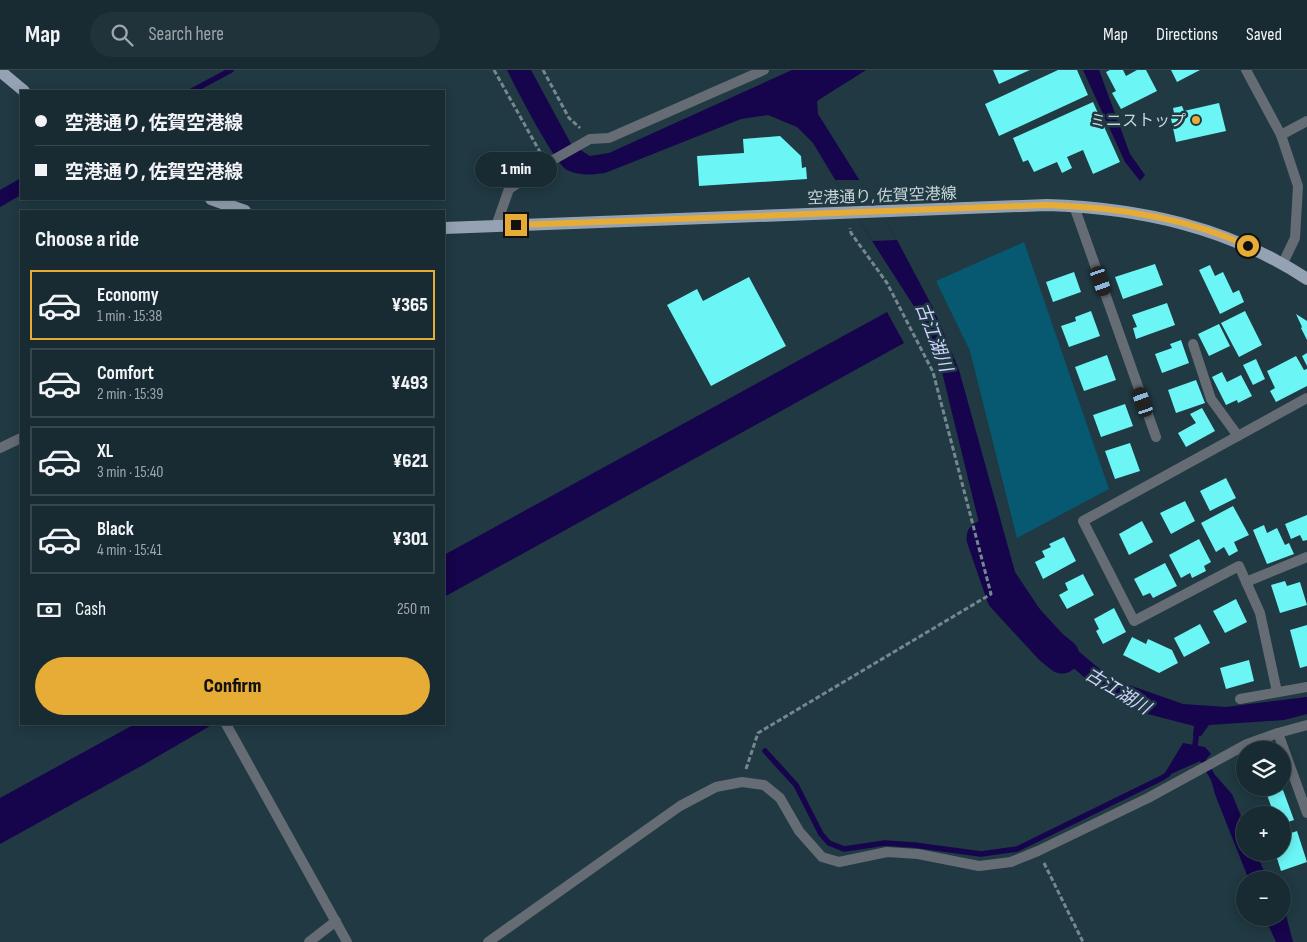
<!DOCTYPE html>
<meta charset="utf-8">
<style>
body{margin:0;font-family:"Sofia Sans Condensed","Noto Sans JP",sans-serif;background:#21333a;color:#f1f3f6;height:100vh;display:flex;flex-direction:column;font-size:19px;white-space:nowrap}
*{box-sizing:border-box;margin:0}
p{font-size:16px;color:#9fa7ac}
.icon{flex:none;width:28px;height:28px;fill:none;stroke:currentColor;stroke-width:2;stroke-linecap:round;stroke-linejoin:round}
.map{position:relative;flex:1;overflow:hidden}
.sheet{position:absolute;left:20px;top:140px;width:425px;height:515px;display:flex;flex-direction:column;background:#182b32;border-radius:0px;box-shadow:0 2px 12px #0003,0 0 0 1px #36474d}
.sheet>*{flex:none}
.banner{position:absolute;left:20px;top:20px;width:425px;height:110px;border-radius:0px;box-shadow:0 2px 12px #0003,0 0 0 1px #36474d;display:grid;align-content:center;height:110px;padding:0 15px;background:#182b32}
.tools{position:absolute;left:1236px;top:671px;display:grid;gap:10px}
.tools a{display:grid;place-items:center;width:55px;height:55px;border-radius:50%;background:#182b32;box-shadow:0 2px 12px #0003,0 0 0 1px #36474d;font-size:25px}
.end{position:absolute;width:22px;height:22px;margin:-11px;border:6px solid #e7ac36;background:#111;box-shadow:0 0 0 2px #111}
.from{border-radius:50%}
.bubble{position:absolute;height:35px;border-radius:18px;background:#182b32;box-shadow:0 2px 12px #0003,0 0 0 1px #36474d;font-size:16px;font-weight:800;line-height:35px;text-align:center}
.car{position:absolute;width:15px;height:30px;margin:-15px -8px;border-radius:6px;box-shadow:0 0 4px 1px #0007;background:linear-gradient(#222 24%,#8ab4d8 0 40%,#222 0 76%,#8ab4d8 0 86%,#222 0)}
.banner b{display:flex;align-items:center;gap:18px;height:48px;font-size:19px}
.banner b+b{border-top:1px solid #36474d}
.banner i{width:12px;height:12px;background:#f1f3f6}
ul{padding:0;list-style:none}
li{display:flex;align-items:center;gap:15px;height:70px;margin:0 10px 8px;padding:0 5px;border:2px solid #36474d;border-radius:0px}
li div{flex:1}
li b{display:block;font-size:19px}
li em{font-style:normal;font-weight:800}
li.on{border-color:#e7ac36}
li>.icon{width:45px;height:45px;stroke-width:1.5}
h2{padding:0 15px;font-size:22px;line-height:60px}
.pay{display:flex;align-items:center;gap:12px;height:55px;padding:0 15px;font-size:19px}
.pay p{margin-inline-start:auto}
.action{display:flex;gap:10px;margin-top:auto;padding:10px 15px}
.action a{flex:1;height:58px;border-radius:30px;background:#e7ac36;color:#111;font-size:20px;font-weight:800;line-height:58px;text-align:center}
header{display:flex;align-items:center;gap:30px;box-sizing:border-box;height:70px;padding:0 25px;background:#182b32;border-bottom:1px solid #36474d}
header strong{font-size:24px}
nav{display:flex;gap:28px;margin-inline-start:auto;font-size:18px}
.search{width:350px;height:45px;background:#21333a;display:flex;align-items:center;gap:12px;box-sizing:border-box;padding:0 18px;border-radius:28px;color:#9fa7ac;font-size:19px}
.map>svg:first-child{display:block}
</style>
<header>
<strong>Map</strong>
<div class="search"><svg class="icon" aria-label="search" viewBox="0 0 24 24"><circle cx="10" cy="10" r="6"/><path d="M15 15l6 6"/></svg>Search here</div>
<nav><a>Map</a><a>Directions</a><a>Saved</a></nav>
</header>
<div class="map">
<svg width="1307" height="872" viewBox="0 0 1307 872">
<rect width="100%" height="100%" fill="#203942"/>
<polygon fill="#065971" points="1024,172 1109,419 1017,468 970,281 936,211"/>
<g fill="#16044c">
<path d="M507,0H531L571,74L590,86L609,83L792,0H866L817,31L818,44L897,170L933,238L959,300L1015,502L1055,562L1112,609L1183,634L1226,637L1307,627V644L1284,650L1209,655L1201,666H1193L1194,656L1144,643L1097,618L1042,571L991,502L942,302L919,244L872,171L813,73L797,57L768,45L741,49L605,103C592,105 580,106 567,100C554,92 516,18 507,0Z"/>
<polygon points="1083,0 1099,0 1130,84 1145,105 1140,111 1125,92"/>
<polygon points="21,108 21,125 0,137 0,120"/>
<polygon points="887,242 904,273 444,527 444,485"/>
<polygon points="135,654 209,654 210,656 143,695 0,774 0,728"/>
<polygon points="1183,673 1205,677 1211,684 1206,689 1215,705 1232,724 1245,756 1245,782 1256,783 1268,810 1249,810 1216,727 1211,710 1200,691 1162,708"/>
<polygon points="1283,837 1285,841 1293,872 1276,872 1265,848 1282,848"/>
</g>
<polygon fill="#203942" points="835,110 860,110 897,170 872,171"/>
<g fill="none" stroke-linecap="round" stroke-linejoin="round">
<g stroke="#16044c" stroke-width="5.5">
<polyline points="192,21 231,0"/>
<polyline points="1197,661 1195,675 1197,681"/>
<polyline points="765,681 796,715 821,764 829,773 844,779 885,773 914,775 981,784 1017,779 1162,708 1168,704"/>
</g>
<polyline stroke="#16044c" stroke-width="35" points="984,468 1004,526 1051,577 1062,586"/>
</g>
<g fill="#6cf5f5">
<polygon points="993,0 1030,0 999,14"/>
<polygon points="1058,0 1077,0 1088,25 999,66 985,34"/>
<polygon points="1110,0 1123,0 1126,6 1137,0 1146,0 1157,21 1121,39 1112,23 1116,21 1106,2"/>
<polygon points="1171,0 1200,0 1177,12"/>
<polygon points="1093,32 1120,92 1093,104 1083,80 1067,87 1072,98 1062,103 1057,92 1034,102 1028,90 1023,92 1013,68"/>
<polygon points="1219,33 1226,61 1176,72 1170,44 1174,43 1173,38 1182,36 1184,41"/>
<polygon points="780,66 801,86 802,98 806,97 807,109 699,116 697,86 744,83 743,69"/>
<polygon points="1155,194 1163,215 1123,229 1115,207"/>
<polygon points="1210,195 1215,206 1223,202 1233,223 1239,220 1244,232 1220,244 1199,200"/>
<polygon points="1074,202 1081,222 1053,232 1046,212"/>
<polygon points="749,207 786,276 711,316 667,235 697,219 703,231"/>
<polygon points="1167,233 1175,255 1136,269 1133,258 1137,257 1132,245"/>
<polygon points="1091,241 1100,266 1069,277 1061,256 1076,251 1075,247"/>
<polygon points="1245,241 1262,275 1239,287 1221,253"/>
<polygon points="1296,244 1307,251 1307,270 1301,258 1302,257"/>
<polygon points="1219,254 1230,276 1209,286 1198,264"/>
<polygon points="1181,270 1189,293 1162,303 1155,284 1172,278 1170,274"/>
<polygon points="1307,283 1307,296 1302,286"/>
<polygon points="1107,285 1116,310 1084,321 1075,297"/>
<polygon points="1296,286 1304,300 1307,299 1307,316 1276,332 1270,321 1275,318 1267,301"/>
<polygon points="1256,289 1265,309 1253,315 1243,295"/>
<polygon points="1222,302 1227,312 1241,305 1252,326 1238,333 1237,330 1226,335 1212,307"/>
<polygon points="1196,310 1205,333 1176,343 1168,320"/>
<polygon points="1125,334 1133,356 1101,367 1093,345"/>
<polygon points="1202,338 1215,361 1186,377 1178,363 1196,353 1190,344"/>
<polygon points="1130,373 1140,401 1115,409 1105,381"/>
<polygon points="1226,408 1236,428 1210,441 1200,421"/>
<polygon points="1185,431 1195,451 1171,464 1160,443"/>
<polygon points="1233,436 1249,465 1234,472 1238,481 1229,486 1224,477 1216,482 1201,453"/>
<polygon points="1307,445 1307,470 1303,471 1300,465 1291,469 1285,454"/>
<polygon points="1142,451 1153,472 1129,485 1119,464"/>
<polygon points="1264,455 1267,463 1277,458 1285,475 1289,473 1294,484 1267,494 1253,460"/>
<polygon points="1064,467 1076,491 1043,509 1035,492 1045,487 1042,481 1051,477 1049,474"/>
<polygon points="1199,469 1211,492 1204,496 1206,501 1192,508 1190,503 1181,508 1169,485"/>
<polygon points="1165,493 1177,516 1153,528 1150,523 1143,526 1134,509"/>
<polygon points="1083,504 1094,525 1067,539 1059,525 1068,520 1065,513"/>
<polygon points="1285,511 1287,516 1300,512 1307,535 1280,543 1271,515"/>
<polygon points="1236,529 1247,552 1225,563 1213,541"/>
<polygon points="1114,538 1126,562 1103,574 1096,561 1099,559 1094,549"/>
<polygon points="1200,554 1210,573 1184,587 1174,568"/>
<polygon points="1307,555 1307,596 1300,598 1290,560"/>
<polygon points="1132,567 1146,574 1148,569 1172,580 1178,593 1159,603 1123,585"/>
<polygon points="1249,590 1254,611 1226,619 1220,598"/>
<polygon points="1283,720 1294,750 1282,754 1282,745 1262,745 1260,740 1271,736 1267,725"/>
<polygon points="1297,761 1307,792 1281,801 1275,782 1282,782 1282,778 1285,777 1282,766"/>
</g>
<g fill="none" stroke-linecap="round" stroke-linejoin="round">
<g stroke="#75888f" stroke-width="3" stroke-dasharray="5 2.5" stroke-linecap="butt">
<polyline points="494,0 540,82"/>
<polyline points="543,0 569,48 580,58"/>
<polyline points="746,699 758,663 991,524 933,302 887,213 851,163 850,158"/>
<polyline points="1044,793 1083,872"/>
</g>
<g stroke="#656c74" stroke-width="10">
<polyline points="1246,0 1281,65 1298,116 1295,168 1283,193"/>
<polyline points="1281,65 1307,51"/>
<polyline points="1074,136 1156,367"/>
<polyline points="496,156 509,119 546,94 590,69 609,68 764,0"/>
<polyline points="1193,274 1211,329 1238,366"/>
<polyline points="0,378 21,368"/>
<polyline points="1246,512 1307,487"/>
<polyline points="1277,622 1260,543 1239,496 1134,551 1083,451 1307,328"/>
<polyline points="1240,629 1307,617"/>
<polyline points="226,654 347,872"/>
<polyline points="1278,663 1307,743"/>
<polyline points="309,872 336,851"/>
<polyline points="488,872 680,736 716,717 742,712 764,715 780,728 799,761 822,787 839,792 887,782 918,784 979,796 1011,792 1038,781 1148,728 1247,674 1278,663 1307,655"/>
</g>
<g stroke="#94a2b3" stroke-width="12">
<polyline points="0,1 24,21"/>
<polyline points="211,129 245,141"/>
<path d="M444,158L1047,135C1140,138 1228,157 1307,209"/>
</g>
</g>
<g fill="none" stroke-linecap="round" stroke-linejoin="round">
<path stroke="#e7ac36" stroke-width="6" d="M516,155L1047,135C1115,137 1185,147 1248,176"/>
</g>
<circle fill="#e7ac36" stroke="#203942" stroke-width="2" cx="1196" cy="50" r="5"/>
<g text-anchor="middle" stroke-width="5" stroke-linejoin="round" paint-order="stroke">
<g font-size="16" fill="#c9d7dc" stroke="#203942" text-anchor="end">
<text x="1186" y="56">ミニストップ</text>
</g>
<g font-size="16" fill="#c9d7dc" stroke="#203942">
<text transform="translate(882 125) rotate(-2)" y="6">空港通り, 佐賀空港線</text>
</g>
<g font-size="18" font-style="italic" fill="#d0d3fe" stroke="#203942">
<text transform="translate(934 267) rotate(69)" y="6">古江湖川</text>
<text transform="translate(1118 621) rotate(31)" y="6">古江湖川</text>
</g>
</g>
</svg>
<div class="tools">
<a><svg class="icon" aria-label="layers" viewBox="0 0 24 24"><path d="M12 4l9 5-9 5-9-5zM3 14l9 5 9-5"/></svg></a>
<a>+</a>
<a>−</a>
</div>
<i class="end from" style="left:1248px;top:176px"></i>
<i class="end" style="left:516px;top:155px"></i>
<div class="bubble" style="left:475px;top:82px;width:82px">1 min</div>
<i class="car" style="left:1101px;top:211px;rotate:161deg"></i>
<i class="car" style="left:1143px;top:332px;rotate:341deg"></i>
<div class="banner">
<b><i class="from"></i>空港通り, 佐賀空港線</b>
<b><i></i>空港通り, 佐賀空港線</b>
</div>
<section class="sheet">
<h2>Choose a ride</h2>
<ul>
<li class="on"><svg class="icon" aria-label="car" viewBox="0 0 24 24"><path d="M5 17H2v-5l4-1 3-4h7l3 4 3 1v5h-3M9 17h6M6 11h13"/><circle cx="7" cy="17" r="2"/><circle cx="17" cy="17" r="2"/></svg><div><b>Economy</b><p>1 min · 15:38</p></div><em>¥365</em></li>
<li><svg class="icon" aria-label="car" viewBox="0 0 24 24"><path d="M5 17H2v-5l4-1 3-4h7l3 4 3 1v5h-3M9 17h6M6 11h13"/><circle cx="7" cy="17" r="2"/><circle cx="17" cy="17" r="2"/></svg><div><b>Comfort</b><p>2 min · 15:39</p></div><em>¥493</em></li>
<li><svg class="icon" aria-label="car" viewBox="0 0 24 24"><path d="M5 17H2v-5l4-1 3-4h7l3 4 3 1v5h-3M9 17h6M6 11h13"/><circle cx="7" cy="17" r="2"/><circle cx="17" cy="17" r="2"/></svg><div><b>XL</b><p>3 min · 15:40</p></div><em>¥621</em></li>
<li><svg class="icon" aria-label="car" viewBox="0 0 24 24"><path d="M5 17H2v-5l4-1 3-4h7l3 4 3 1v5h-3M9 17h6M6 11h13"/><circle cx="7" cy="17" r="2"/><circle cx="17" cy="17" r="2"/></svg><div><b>Black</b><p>4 min · 15:41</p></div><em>¥301</em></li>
</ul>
<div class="pay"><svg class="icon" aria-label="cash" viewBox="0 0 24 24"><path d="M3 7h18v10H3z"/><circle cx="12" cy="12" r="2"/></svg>Cash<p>250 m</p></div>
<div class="action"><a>Confirm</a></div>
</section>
</div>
